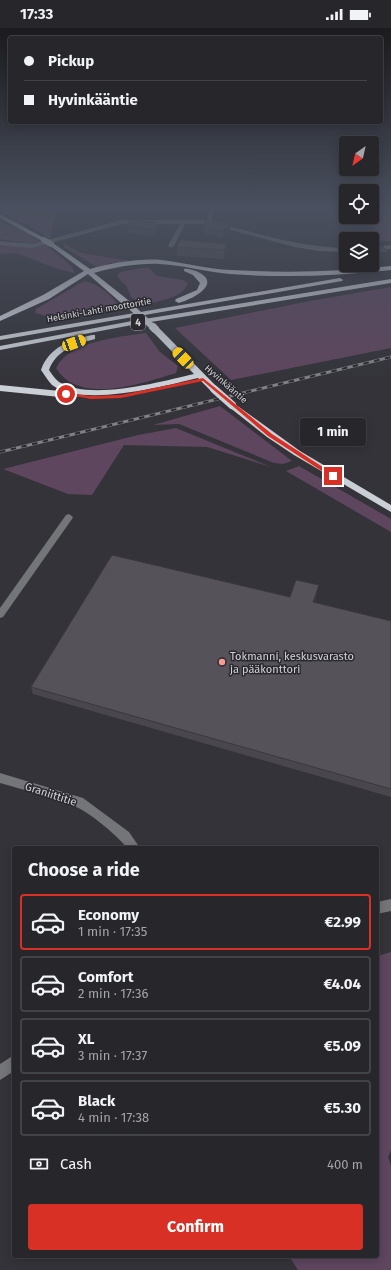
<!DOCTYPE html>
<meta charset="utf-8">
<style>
body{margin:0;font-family:"Fira Sans",sans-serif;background:#323237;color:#f1f3f6;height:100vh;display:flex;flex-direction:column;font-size:15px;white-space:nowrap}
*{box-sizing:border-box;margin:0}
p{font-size:13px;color:#a4a5a9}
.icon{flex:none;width:22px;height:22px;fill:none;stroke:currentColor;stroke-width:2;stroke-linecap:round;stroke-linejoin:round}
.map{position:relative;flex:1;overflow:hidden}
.details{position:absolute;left:12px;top:818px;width:367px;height:412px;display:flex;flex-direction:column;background:#26262b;border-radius:4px;box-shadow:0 2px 10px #0003,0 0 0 1px #424347}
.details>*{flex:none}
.hud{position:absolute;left:8px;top:8px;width:375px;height:88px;border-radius:4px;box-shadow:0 2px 10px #0003,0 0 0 1px #424347;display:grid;align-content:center;height:88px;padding:0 16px;background:#26262b}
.needle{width:26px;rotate:214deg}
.tools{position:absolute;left:339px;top:108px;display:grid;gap:8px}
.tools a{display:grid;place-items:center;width:40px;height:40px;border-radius:4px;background:#26262b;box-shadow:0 2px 10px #0003,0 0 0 1px #424347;font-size:20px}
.end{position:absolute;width:18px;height:18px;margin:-9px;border:5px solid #d93025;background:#fff;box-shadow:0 0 0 2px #fff}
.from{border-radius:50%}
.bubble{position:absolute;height:28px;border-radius:4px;background:#26262b;box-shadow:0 2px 10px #0003,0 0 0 1px #424347;font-size:13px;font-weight:700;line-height:28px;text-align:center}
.car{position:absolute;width:12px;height:24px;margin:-12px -6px;border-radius:5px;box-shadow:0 0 3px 1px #0007;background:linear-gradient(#f5c518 24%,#345 0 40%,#f5c518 0 76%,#345 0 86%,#f5c518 0)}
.hud b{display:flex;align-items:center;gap:14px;height:38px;font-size:15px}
.hud b+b{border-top:1px solid #424347}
.hud i{width:10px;height:10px;background:#f1f3f6}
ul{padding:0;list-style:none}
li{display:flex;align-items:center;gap:12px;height:56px;margin:0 8px 6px;padding:0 8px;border:2px solid #424347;border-radius:4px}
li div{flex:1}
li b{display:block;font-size:15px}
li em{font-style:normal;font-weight:700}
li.current{border-color:#d93025}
li>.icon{width:36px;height:36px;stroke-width:1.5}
h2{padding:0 16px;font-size:18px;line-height:48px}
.pay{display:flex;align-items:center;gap:10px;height:44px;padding:0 16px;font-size:15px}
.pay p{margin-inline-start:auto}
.primary-button{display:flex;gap:8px;margin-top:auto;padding:8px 16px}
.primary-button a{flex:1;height:46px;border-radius:4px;background:#d93025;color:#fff;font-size:16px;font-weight:700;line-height:46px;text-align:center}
.status{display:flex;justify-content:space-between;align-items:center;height:28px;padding:0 20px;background:#26262b;direction:ltr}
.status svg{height:11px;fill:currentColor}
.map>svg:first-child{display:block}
</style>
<div class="status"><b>17:33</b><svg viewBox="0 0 49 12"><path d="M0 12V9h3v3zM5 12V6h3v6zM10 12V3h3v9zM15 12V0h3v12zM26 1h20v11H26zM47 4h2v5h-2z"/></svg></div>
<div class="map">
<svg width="391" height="1242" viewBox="0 0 391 1242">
<rect width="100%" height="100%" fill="#333339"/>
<g fill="#5e465e">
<polygon points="0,179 125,179 57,181 50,211 28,197 2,186 0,184"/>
<polygon points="329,179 346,179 346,189 372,189 372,179 388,179 391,181 391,213 372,214 370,205 376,201 367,198 344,197 328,187"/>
<polygon points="0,194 20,201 40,213 29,216 0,211"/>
<polygon points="63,215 81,225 131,233 117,236 110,235 104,238 97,239 64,219"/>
<polygon points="0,216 24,219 45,216 72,239 75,245 58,241 16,225 0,226"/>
<path d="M141,240H149L157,248L183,252L188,255C182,271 157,273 143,277L131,269L127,259L117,248L120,244Z"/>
<path d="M84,253C98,255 111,267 119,278L111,282L60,292L35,285L36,281Z"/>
<polygon points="391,259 391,320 231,352 175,300 310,273"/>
<path d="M146,305L160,324L178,338L176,345C143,355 79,378 56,340C69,313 119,309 146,305Z"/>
<polygon points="220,378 292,433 283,436 274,435 179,396 153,397"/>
<polygon points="176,400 271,439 207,419 124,417 92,467 68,466 3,441 138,407"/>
<polygon points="299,438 391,491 391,504 286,443"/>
<polygon points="391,924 391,1122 388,1129 391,1138 391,1242 298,1242 289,1228 377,1228 377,928"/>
</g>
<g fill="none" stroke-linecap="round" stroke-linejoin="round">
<g fill="#737578" fill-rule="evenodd">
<path d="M211,179H215L211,193C257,205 298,219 346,220V224L319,223L295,219L208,196H185L174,218L171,220L168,218L180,196H122L32,220L0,217V213L32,216L122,192H206Z"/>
<polygon points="391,217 391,221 372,223 372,219"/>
<polygon points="69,486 73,489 72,491 3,589 0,590 0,580 66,487"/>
<path d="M0,745L83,770L129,804L140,820H127C118,808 88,783 74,778C50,768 24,762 0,755Z"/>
<polygon points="391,871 391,883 377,886 377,874"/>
<polygon points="14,1027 14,1043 0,1052 0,1036"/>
</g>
<g fill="#cbcfd6" fill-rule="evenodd">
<polygon points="0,186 46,211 47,212 42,213 0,190"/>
<path d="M49,215H53L90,241C112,235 139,230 162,232C185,235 208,241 231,242C285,245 337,244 391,238V242C337,248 284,250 230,246C206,244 183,237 160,236C139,235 114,239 94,245L133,276V280H127L88,246L49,271L0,293V288L43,267L84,243L49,217Z"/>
<path d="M184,241C188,240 191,242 196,243C224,255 193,271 179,275L175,273L176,271L197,262L200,255L193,247L184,243Z"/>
<polygon points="340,250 343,252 342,253 0,312 0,308"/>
<polygon points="391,251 391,255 132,297 0,322 0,318 132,293"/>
<path d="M152,299H158L217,359L218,361L217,363H211L198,350C164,358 82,380 52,357C48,353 44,346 41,342C49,319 70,312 92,307H95V311C76,316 56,322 49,342C52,346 55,351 59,354C90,373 160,354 194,346L152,303Z"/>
<polygon points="0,357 70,364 74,367 70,370 0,363"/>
<polygon points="232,374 300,423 391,477 391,484 294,427 267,409 229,379 228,377"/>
</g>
<g stroke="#818186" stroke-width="3">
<polyline id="rail" points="0,424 391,329"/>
</g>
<use href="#rail" stroke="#29292f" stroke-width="2" stroke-dasharray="5.5" stroke-linecap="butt"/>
<g stroke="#cbcfd6" stroke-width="6">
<polyline points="44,212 51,216"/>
<polyline points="130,278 154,300"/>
</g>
<g stroke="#cbcfd6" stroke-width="8">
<polyline points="153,299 155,301"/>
<polyline points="214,361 232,377"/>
</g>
</g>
<g fill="#49474d">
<polygon points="157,194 157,201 154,207 128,205 127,199"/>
<polygon points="204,198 230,206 222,210 204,205"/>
<polygon points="227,216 226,225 224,231 177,228 177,219"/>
<polygon points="346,222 346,230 345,229"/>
<polygon points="317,565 314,575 391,593 391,769 33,666 31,659 290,569"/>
</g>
<g fill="#3c393e">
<polygon points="157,194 157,201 154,207 154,201"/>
<polygon points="230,199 230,206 222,210 222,203"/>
<polygon points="227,216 226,225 224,231 224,222"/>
<polygon points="388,224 386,231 372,232 372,226"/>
<polygon points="319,557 317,565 311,582 313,574"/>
</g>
<g fill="#555259" stroke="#3c393e">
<polygon points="206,192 230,199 222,203 204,198"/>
<polygon points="131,193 157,194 154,201 127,199"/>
<polygon points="180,212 227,216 224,222 177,219"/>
<polygon points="382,218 388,224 372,226 372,219"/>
<polygon points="112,527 290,569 296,552 319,557 313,574 391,593 391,761 31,659"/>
</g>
<linearGradient id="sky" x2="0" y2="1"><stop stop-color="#1c1c1f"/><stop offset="0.51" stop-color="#4a505f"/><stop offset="1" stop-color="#4a505f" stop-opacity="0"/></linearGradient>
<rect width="391" height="353" fill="url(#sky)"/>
<polygon fill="#d93025" points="203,350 272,406 335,447 335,449 331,449 268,408 203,353 121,370 91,371 64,366 66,365 91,368 121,367"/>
<circle fill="#f59c94" stroke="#29292f" stroke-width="1.5" cx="222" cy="634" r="4"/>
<g text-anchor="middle" stroke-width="3" stroke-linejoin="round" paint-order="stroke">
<g font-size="9" fill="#d3d3d7" stroke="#29292f">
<text transform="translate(99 282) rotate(-10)" y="3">Helsinki-Lahti moottoritie</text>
<text transform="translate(226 356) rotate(41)" y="3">Hyvinkääntie</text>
</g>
<rect fill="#29292f" stroke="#a0a0a5" stroke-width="1" x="131" y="286" width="14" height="16" rx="3"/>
<g font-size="10" font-weight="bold" fill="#d3d3d7">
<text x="138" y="298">4</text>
</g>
<g font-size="11" fill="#d3d3d7" stroke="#29292f" text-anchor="start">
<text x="230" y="632">Tokmanni, keskusvarasto<tspan x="230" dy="13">ja pääkonttori</tspan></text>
</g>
<g font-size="11" fill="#d3d3d7" stroke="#29292f">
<text transform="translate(51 766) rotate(18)" y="4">Graniittitie</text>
</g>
</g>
</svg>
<div class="tools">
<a><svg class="needle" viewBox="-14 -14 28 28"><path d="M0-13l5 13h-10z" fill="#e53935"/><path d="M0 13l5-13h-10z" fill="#a4a5a9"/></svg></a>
<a><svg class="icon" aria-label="locate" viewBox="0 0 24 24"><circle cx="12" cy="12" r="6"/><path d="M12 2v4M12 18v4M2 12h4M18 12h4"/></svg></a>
<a><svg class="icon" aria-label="layers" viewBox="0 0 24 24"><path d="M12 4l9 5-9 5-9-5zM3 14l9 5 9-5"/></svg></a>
</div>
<i class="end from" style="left:66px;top:366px"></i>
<i class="end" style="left:333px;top:448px"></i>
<div class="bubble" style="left:300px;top:390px;width:66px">1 min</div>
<i class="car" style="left:74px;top:315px;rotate:70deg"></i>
<i class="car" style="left:183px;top:330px;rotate:316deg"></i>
<div class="hud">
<b><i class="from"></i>Pickup</b>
<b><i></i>Hyvinkääntie</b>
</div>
<section class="details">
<h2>Choose a ride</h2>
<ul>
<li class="current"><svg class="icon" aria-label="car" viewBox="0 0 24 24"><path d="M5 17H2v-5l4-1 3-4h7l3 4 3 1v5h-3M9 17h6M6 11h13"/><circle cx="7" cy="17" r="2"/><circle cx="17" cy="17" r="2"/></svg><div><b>Economy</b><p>1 min · 17:35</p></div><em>€2.99</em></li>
<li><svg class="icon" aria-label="car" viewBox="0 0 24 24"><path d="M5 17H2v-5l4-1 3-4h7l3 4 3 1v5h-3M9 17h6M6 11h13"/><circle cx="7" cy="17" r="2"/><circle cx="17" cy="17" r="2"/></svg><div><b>Comfort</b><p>2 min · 17:36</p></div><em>€4.04</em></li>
<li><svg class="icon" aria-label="car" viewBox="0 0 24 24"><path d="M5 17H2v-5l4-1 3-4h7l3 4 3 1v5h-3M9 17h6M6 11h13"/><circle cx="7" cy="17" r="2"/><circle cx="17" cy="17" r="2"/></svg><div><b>XL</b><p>3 min · 17:37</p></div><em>€5.09</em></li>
<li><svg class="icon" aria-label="car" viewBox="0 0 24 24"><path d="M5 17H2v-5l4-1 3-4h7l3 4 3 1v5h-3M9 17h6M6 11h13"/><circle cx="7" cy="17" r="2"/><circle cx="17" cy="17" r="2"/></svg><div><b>Black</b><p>4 min · 17:38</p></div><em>€5.30</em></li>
</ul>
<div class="pay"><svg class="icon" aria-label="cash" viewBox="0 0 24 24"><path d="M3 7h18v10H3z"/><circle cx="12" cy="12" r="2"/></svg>Cash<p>400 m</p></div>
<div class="primary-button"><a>Confirm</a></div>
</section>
</div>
